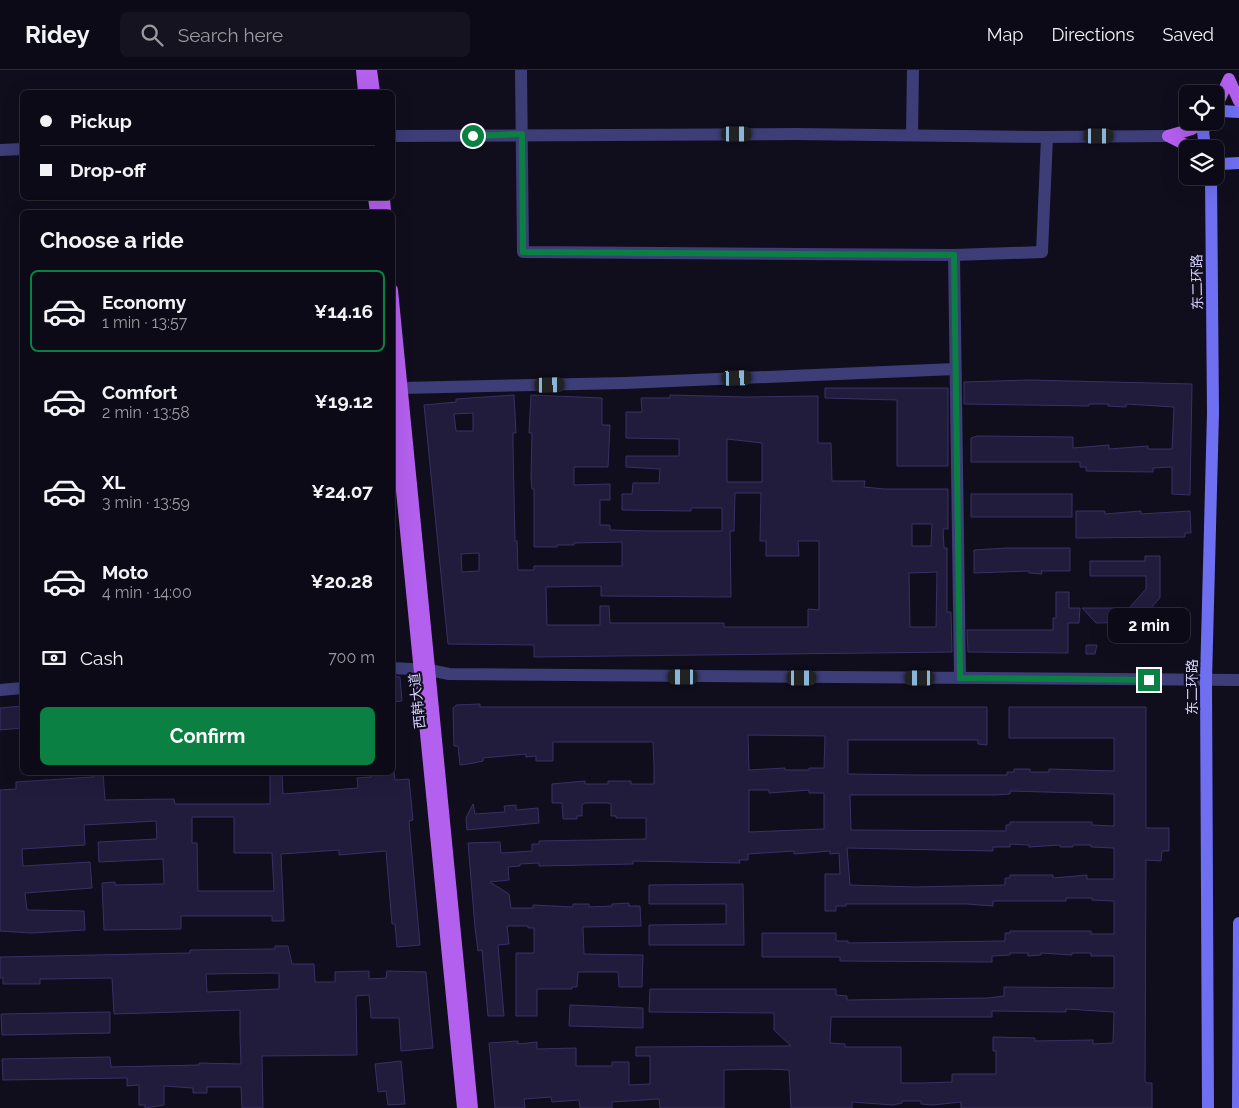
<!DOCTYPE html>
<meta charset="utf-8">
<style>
body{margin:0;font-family:Raleway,"Noto Sans SC",sans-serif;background:#15131f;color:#f1f3f6;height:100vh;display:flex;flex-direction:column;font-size:19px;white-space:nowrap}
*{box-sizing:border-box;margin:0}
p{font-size:16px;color:#9a9aa1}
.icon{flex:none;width:28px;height:28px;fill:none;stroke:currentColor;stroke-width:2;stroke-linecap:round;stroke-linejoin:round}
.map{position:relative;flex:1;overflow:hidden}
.details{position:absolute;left:20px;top:140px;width:375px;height:565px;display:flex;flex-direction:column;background:#0c0a16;border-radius:8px;box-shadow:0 5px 20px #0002,0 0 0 1px #2c2b35}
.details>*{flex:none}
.top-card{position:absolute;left:20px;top:20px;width:375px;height:110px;border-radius:8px;box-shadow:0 5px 20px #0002,0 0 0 1px #2c2b35;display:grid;align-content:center;height:110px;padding:0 20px;background:#0c0a16}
.fabs{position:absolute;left:1179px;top:15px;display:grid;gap:10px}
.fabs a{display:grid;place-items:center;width:45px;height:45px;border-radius:8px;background:#0c0a16;box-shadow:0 5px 20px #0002,0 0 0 1px #2c2b35;font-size:25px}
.end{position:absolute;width:22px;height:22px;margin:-11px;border:6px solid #0b8043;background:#fff;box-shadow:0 0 0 2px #fff}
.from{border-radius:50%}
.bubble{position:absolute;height:35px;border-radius:8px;background:#0c0a16;box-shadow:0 5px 20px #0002,0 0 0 1px #2c2b35;font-size:16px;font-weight:700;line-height:35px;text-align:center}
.car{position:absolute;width:15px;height:30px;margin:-15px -8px;border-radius:6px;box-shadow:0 0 4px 1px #0007;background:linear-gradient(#222 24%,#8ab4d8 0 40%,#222 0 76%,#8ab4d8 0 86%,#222 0)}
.top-card b{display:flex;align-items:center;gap:18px;height:48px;font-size:19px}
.top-card b+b{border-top:1px solid #2c2b35}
.top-card i{width:12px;height:12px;background:#f1f3f6}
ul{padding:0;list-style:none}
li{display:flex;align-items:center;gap:15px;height:82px;margin:0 10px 8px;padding:0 10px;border:2px solid transparent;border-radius:8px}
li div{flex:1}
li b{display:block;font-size:19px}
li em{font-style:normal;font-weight:700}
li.selected{border-color:#0b8043}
li>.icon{width:45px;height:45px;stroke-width:1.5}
h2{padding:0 20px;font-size:22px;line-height:60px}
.pay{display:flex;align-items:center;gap:12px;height:55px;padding:0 20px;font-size:19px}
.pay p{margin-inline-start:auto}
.cta{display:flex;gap:10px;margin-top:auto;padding:10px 20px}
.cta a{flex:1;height:58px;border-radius:8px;background:#0b8043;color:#fff;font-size:20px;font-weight:700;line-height:58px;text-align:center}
header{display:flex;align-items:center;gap:30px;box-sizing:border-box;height:70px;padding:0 25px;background:#0c0a16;border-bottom:1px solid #2c2b35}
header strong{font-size:24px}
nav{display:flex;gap:28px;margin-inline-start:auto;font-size:18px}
.search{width:350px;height:45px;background:#15131f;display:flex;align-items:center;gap:12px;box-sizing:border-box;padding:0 18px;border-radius:8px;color:#9a9aa1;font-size:19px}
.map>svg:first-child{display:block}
</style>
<header>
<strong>Ridey</strong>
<div class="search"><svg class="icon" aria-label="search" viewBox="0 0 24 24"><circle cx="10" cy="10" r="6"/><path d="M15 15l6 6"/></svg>Search here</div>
<nav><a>Map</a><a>Directions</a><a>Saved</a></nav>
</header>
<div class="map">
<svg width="1239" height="1038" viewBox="0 0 1239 1038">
<rect width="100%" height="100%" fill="#100e1d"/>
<g fill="#211c3c" stroke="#383065" fill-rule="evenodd">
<polygon points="1029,310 1192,314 1190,425 1172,424 1172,397 1153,398 1153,402 1086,401 1086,397 1080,397 1080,392 971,392 971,368 977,366 1073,367 1073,378 1109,375 1109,379 1148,376 1148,379 1172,379 1174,337 1126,334 1126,337 1108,336 1108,334 1089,334 1089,336 964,334 964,312"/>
<polygon points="825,318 948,318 948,396 897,396 897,330 825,328"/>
<path d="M514,325L516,363H513V377L515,471H517L518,500H534V496H622V472L574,473V475H557V477H534V419H532L531,407L532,363H529L531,325L602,328V355H610L608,397H574V415L610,414V430H600V455H610V460L649,461H722V438H691V441L622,440V424H632L633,413H659L660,399L626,397V386H679V369L626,368V342H642L641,328H670V325L745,327L818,326V373H831L832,411H865L864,417L884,419H948V459H943L944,478H947V542H951L952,582L534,587V575L448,574L424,335L456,332V329ZM473,343V361H456L454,344ZM727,369L762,373V412H727ZM735,423H761L760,471H766V486H799L798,471H819V540L808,539V557H724V553H610L609,536H600V555H547L546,517L601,516V526L731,527L730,461H734ZM912,454H932L931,476H912ZM479,483V501L462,502L461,484ZM937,502L936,557H910L909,503Z"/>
<rect x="971" y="424" width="101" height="23"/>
<polygon points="1076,441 1105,441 1105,444 1141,441 1141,444 1190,441 1191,463 1185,463 1185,467 1076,468"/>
<polygon points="1007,478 1070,478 1070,501 1041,501 1042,504 1029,503 1029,501 974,503 974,480"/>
<polygon points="1145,486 1160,486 1160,528 1138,552 1096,553 1082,538 1129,538 1146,519 1146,506 1090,506 1090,491 1145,491"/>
<polygon points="1056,522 1069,522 1069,538 1080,538 1079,553 1068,553 1068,583 968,582 967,560 1053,560 1053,548 1056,548"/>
<polygon points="1086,575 1097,575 1095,584 1086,584"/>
<polygon points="392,606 400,607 402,631 392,632"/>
<path d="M480,634V637H987V675L978,674V670H848V704L916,705H1007V702H1014V699H1030V702H1049V699L1114,701V668H1009V637H1146V758H1169V781H1162L1161,791L1146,790L1145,1011L1147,1013H1152V1038H961V1032L933,1035L921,1034V1031H902V1033L893,1035L852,1032V1038H791L789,1000L768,999L724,1000V1038H660L659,1029L612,1032V1038H580L579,1030L552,1032L551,1027L524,1029L525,1038H495L489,973L518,971V974L537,972V979L576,978V996H612V992H629V1015L650,1014V986H636V977L791,976L774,960V943L649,942L650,919H836V925L847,926V930L988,928L1004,926V917L1114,918V886H1091V883H1072V885L1041,883V885L1028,886V883H1010V885L992,886V892L840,891V887H762V863H836V871H848V873L1005,871V863H1010V861H1091V864H1114V831L1092,830V828H1066V831H993V836L967,834H846V836H836V841H825V804H840L839,783L830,784V781L794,784V781L748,784V790H739L740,793L633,791V794L539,796V793L520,794V796L508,797L509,810L490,812L509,824L511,838H533V835L573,837V834H589V837L612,836V834L629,833V836H640L641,856L583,857L584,884L643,885L642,917H619L618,902H578L577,917H572V919H537V946H516V883H534V858H528V856H507L509,874L498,875L504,946H488L482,880L478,881L475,857L468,773L500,772L501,783L532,781V774H539V771L646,769V748H616V746H611V734L608,733H585L582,735V746H577V749H563L562,733H552V714L585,711V714H608V711H631V714H654V695L653,672H553V691H536V686L526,687V684L483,688V691L474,693L460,695L458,676H454L453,638L456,635ZM748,665L825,666L824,698H809V700H785V698L749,700ZM749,720H769V723L809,720V723H824V759L749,762ZM1010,721L1114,724V756L1092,755V752H1010V755H1006V761L851,760L850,725H994L1010,724ZM1010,774L1029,775V777L1060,775V777H1073V775H1091V777L1114,778V809H1087V805L1053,808V805H1010V808H1005V815L915,817L850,815L847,778L993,781V777H1010ZM1066,939L1114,942L1113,973L1093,974V970L1035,971V968L993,967V981H996V1004H952V1012L922,1013H901V977H845V974L830,973L831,947H992V941L1066,942Z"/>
<polygon points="22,636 22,658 0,660 0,638"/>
<path d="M93,702H103L105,730L174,729L175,734H270V702H282L283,724L358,718L357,708L371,707V702H394L395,710L409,709L413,750L409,751L420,875L397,877L395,854H392L386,781L339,785V780L281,784L284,851H272V846H181V859L104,860L102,813L115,812V815L164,814L163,789L99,792L98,772L157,769L156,751L84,755L85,775L22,779L23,796L90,792L92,818L25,823L27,840L84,841L85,860L31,863L0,861V720L16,719V712L93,707ZM192,747H234V783H272L274,821H198L197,773H192Z"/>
<polygon points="473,734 475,744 505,742 504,736 516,735 516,740 538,738 539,753 467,760 466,748"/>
<polygon points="743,814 744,875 649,875 649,855 726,854 726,834 649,834 649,815"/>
<path d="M275,876H288L292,894H314L315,912H335V902L369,901V909L386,908L387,901L426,902L433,978L401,981L399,948H371L369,925L356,926L357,985L262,986L263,1038H242L241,1017H207V1023H193V1018L164,1016V1035L145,1038V1035H139V1015L127,1016V1008L3,1010L2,989L110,987L111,997L199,995V993L241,994L240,965V940L114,944L112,908L46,909H40V914H3V908H0V887L190,883V880L275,879ZM279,903V919L207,922L206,904Z"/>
<polygon points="570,935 643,938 643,958 569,956"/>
<polygon points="110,942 110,963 2,965 1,944"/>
<polygon points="401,991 405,1034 388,1035 386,1021 378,1022 375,994"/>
</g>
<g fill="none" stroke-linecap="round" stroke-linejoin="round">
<g stroke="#3d3d77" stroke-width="12">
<polyline points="521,0 523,182 954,185 1042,182 1047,67"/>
<polyline points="912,65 913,0"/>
<polyline points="954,185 960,608"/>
<polyline points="402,318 625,313 955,299"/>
</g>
<g stroke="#3d3d77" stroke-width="12">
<polyline points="392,66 796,64 1047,67 1168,66"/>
<polyline points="0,80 22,79"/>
<polyline points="392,598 429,600 449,604 1239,610"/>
<polyline points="0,620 22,618"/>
</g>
<g stroke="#6f70f1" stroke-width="12">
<polyline points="1215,45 1221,41 1239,42"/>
<polyline points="1205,79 1203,61 1208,51"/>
<polyline points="1215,90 1221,94 1239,93"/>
<polyline points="1208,1038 1206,610 1213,343 1211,106"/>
<polyline points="1238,1038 1239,853"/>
</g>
<g stroke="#b460ef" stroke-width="12">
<polyline points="362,0 364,22"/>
<polyline points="371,0 374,22"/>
<polyline points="1215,39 1229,9 1239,31"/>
<polyline points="1194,79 1168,66 1192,59 1205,51"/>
<polyline points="374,128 376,142"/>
<polyline points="384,128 385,142"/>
<polyline points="392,220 472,1038"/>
<polyline points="392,319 463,1038"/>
</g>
</g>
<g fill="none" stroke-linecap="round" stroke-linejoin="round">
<polyline stroke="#0b8043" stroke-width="6" points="473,66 522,64 523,182 954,185 960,608 1149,610"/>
</g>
<g text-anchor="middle" stroke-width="4.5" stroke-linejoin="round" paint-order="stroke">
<g font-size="14" fill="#d1cefa" stroke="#100e1d">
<text transform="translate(1197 212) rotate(-91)" y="5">东二环路</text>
<text transform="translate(1192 617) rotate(-90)" y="5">东二环路</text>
<text transform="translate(417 631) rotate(-96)" y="5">西韩大道</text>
</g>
</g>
</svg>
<div class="fabs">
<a><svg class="icon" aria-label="locate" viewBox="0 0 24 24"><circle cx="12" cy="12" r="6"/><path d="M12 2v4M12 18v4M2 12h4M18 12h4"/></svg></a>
<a><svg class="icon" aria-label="layers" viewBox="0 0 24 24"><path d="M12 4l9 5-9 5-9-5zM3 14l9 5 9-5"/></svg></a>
</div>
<i class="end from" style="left:473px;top:66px"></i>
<i class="end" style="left:1149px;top:610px"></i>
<div class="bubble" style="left:1108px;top:538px;width:82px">2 min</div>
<i class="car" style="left:737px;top:64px;rotate:90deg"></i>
<i class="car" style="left:1099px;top:66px;rotate:90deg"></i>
<i class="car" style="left:737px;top:308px;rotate:88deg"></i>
<i class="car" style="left:550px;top:315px;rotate:89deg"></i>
<i class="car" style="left:683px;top:607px;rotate:270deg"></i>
<i class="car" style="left:802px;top:608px;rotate:90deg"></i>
<i class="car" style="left:920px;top:608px;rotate:270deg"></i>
<div class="top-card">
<b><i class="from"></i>Pickup</b>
<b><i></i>Drop-off</b>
</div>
<section class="details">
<h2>Choose a ride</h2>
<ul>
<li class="selected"><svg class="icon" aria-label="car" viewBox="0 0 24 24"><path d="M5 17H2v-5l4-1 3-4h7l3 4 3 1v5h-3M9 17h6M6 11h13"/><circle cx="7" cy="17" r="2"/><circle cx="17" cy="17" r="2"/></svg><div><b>Economy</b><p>1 min · 13:57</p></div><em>¥14.16</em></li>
<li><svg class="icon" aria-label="car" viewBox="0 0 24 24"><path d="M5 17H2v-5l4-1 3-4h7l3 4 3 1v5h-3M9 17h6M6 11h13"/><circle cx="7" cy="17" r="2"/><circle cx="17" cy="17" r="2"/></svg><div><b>Comfort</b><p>2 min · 13:58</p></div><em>¥19.12</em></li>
<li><svg class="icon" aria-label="car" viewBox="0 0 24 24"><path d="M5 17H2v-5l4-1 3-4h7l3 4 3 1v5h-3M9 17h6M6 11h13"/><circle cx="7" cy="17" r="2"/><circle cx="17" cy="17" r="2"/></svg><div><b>XL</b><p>3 min · 13:59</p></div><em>¥24.07</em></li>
<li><svg class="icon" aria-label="car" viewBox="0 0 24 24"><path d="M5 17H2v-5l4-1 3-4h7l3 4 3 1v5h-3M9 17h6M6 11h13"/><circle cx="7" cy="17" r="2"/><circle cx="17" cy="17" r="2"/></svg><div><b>Moto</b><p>4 min · 14:00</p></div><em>¥20.28</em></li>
</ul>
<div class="pay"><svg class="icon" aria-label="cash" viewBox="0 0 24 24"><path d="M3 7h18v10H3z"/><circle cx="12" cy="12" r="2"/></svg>Cash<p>700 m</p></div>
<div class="cta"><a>Confirm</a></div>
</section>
</div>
